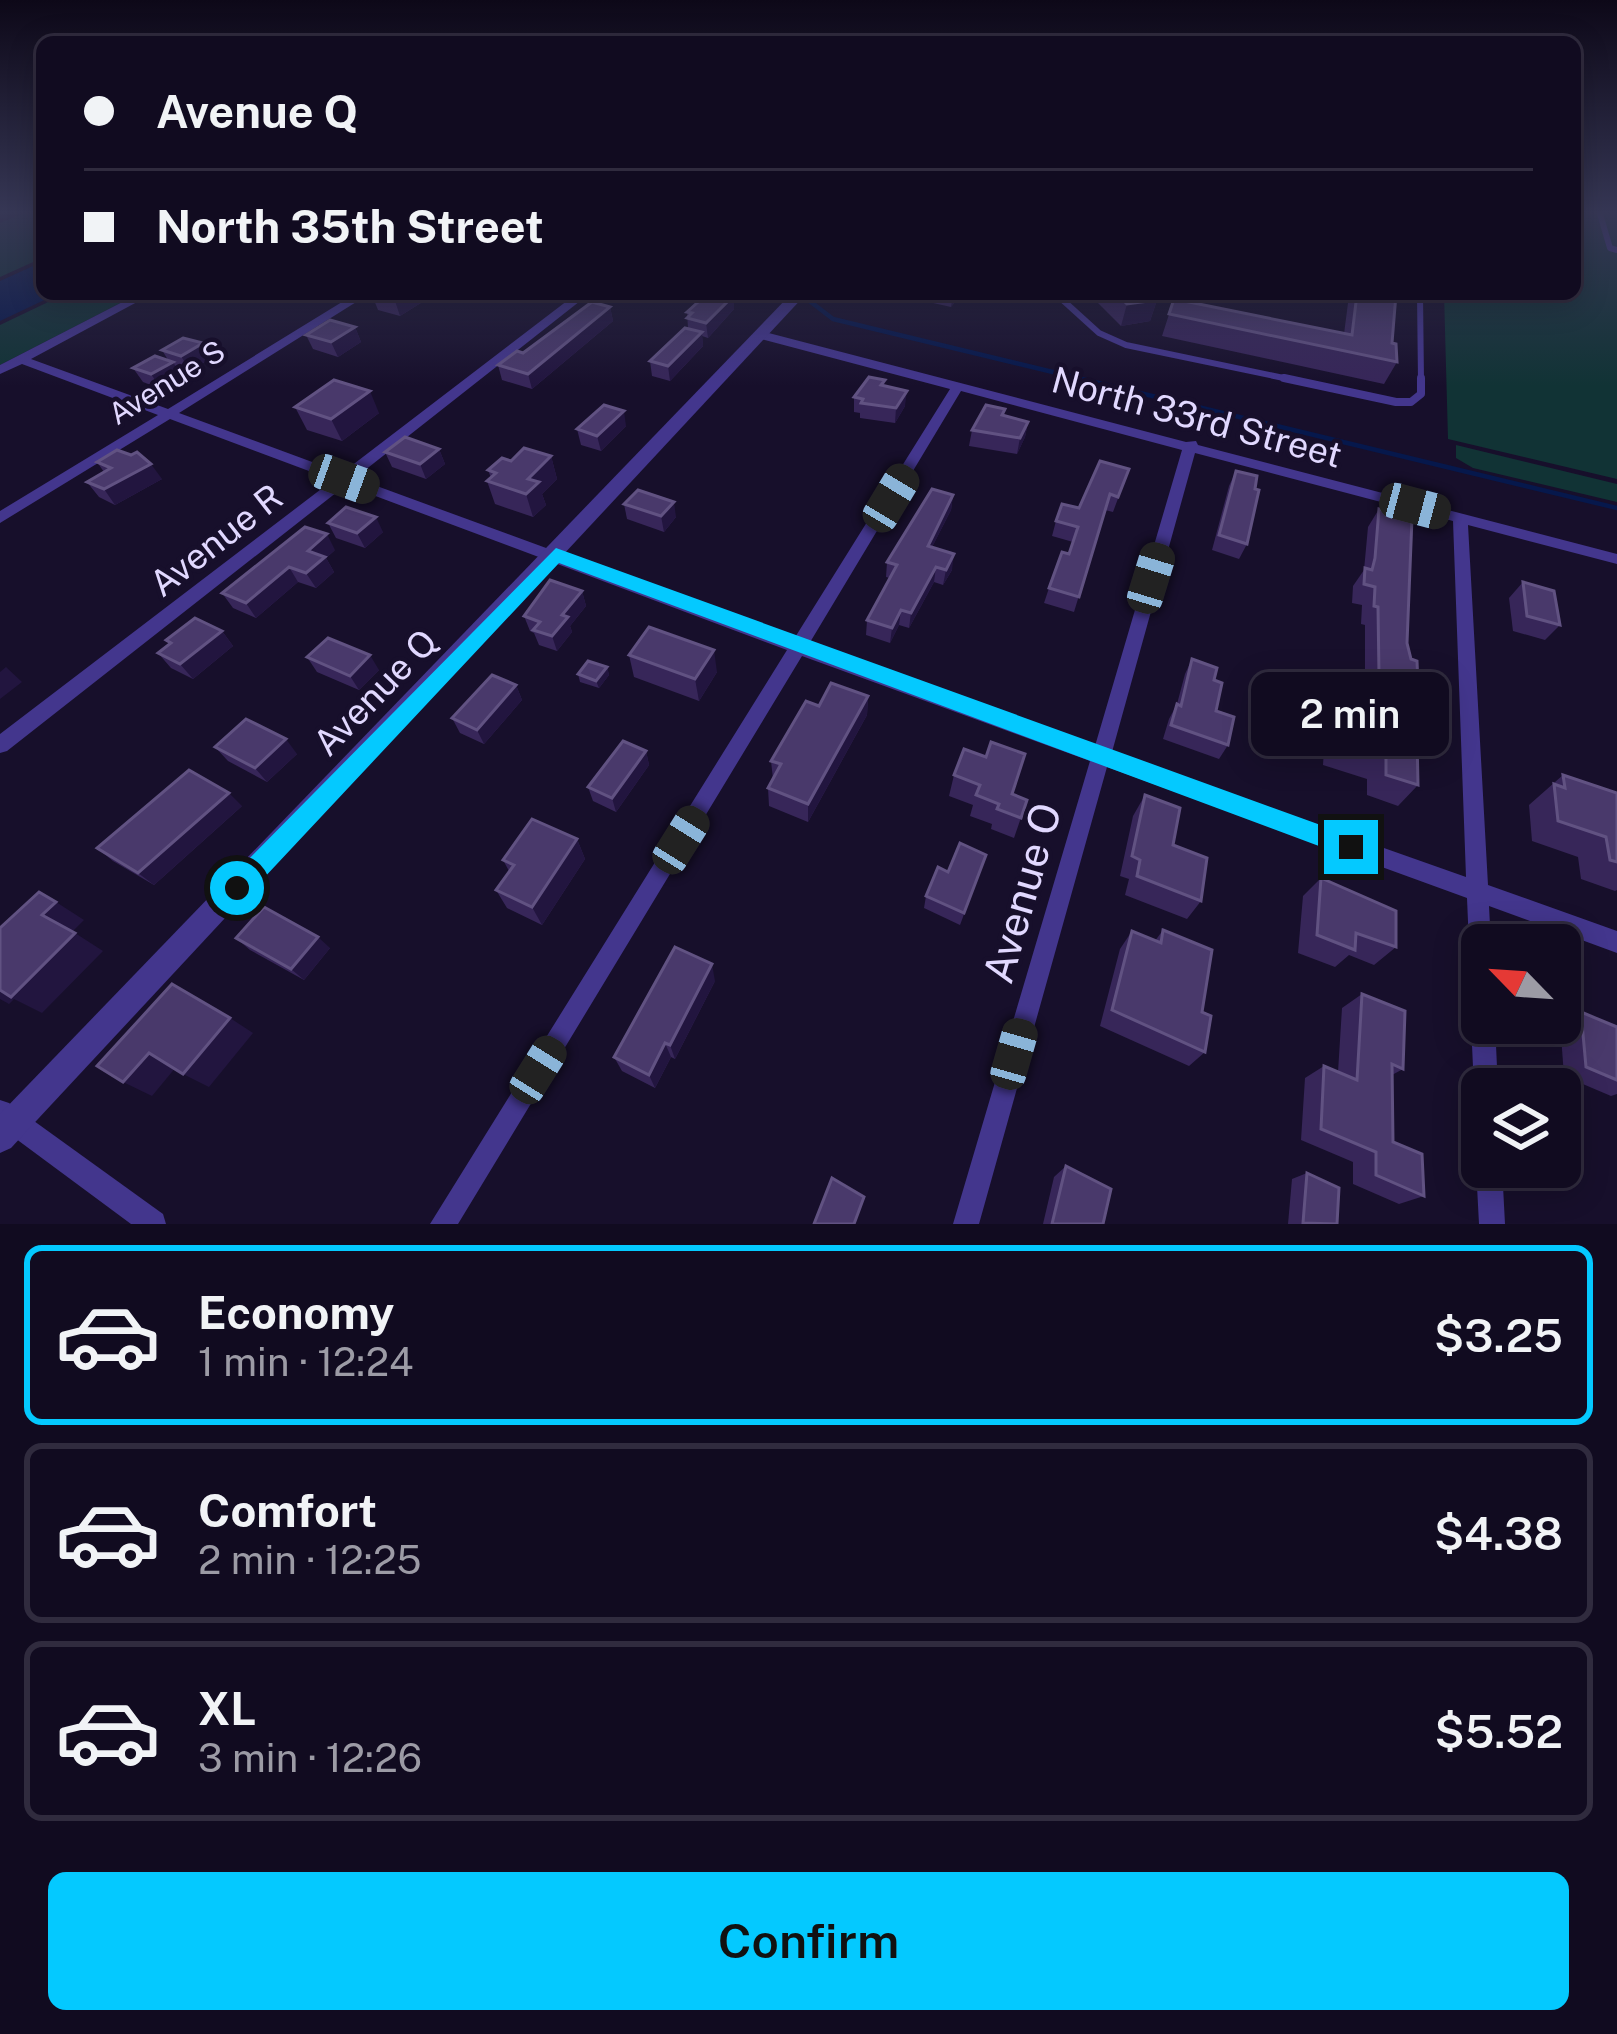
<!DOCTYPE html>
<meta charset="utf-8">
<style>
body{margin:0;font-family:"Public Sans",sans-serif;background:#1a1429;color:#f1f3f6;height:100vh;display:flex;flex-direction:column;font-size:45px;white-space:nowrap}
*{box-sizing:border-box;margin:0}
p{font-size:39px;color:#9c9ba5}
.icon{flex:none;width:66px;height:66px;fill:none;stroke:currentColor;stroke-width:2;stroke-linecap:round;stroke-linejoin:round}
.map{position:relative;height:1224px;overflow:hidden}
.details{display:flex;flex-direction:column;background:#110b20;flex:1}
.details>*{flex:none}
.guide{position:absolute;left:36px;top:36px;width:1545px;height:264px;border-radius:18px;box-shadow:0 6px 30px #0003,0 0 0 3px #302b3e;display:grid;align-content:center;height:264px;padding:0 48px;background:#110b20}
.needle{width:78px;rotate:295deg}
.buttons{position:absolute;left:1461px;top:924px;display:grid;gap:24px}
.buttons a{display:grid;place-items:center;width:120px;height:120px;border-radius:18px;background:#110b20;box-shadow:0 6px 30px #0003,0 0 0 3px #302b3e;font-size:60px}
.end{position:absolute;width:54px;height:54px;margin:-27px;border:15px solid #04c9ff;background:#111;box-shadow:0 0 0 6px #111}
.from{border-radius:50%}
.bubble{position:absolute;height:84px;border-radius:18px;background:#110b20;box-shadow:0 6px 30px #0003,0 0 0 3px #302b3e;font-size:39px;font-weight:600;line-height:84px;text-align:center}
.car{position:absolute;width:36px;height:72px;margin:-36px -18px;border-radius:15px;box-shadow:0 0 9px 3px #0007;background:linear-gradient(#222 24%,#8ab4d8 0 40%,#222 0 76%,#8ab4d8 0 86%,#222 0)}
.guide b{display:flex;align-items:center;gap:42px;height:114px;font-size:45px}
.guide b+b{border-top:3px solid #302b3e}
.guide i{width:30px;height:30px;background:#f1f3f6}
ul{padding:21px 0 0;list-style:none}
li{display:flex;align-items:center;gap:36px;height:180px;margin:0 24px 18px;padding:0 24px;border:6px solid #302b3e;border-radius:18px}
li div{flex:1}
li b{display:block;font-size:45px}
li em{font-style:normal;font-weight:600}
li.active{border-color:#04c9ff}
li>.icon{width:108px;height:108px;stroke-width:1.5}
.cta{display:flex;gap:24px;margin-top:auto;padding:24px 48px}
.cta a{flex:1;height:138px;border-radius:18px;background:#04c9ff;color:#111;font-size:48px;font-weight:600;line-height:138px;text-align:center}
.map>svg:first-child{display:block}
</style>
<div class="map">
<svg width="1617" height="1224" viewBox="0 0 1617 1224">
<rect width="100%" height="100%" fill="#170f2b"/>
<g fill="#113335">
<polygon points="21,214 42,214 42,258 0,277 0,223"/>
<polygon points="1575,214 1617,214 1617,479 1448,439 1444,294 1575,294"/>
<polygon points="65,294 138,294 0,365 0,325"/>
<polygon points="1456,445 1617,484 1617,502 1473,468 1456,458"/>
</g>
<polygon fill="#06184c" points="42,262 42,294 57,294 0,321 0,281"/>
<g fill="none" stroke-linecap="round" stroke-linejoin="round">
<polyline stroke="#06184c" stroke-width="4.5" points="807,299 833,319 1617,508"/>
<g stroke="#43368d" stroke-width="6">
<polyline points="1600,214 1610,248 1617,250"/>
<polyline points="1056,294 1099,333 1126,345 1298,381"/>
<polyline points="1420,294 1421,381"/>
</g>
<polyline stroke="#43368d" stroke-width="8" points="1284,378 1396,402 1411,402 1421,394 1421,378"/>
<g fill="#43368d" fill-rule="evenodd">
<path d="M138,294H152L31,359L168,409L355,294H369L179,413L342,473L576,294H589L355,478L794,639L950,389L757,338L755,335L761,331L1186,442L1196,441L1198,445L1617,554V564L1468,525L1488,885L1617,931V953L1489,906L1491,945H1482V1004L1474,1001L1471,993L1467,898L1107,767L979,1224H953L1090,761L802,656L458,1224H430L787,650L346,485L7,751L0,753V734L333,480L170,419L0,523V511L158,415L22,364L0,374V365ZM961,391L1182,450L1095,746L809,644ZM1195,453L1453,521L1466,877L1112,752Z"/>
<polygon points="1482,1012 1482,1023 1495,1023 1498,1089 1482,1089 1482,1100 1477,1098 1474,1089 1471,1023 1475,1015"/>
<polygon points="0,1100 9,1103 163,1214 166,1224 131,1224 0,1127"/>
<polygon points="1482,1157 1482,1167 1502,1167 1505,1224 1479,1224 1476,1167"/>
</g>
<polygon fill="#43368d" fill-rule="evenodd" points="791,294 806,294 11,1148 0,1153 0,1114"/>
</g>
<g fill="#372659">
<polygon points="374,294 435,294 400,316 378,310 372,295"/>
<polygon points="865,294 890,294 885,301 864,296"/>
<polygon points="893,294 961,294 951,307"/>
<polygon points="1089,294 1150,294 1157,300 1150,321 1121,326"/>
<polygon points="1353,294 1396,294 1392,343 1397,362 1384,384 1162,336 1174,299 1344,334 1348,303"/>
<polygon points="610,307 613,321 532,389 502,380 498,365"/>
<polygon points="734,309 708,338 702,336 703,346 670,381 652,376 650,361 688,328 687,312"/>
<polygon points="355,327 361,342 338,357 313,349 306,335"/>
<polygon points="162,350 211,358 190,371 175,366 182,377 161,389 143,382 133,368 168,360"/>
<polygon points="885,380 884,386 905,406 895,423 860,418 860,413 854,412 854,397"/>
<polygon points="295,407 379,413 342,441 307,430"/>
<polygon points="1005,409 1003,416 1028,422 1025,437 1017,454 969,446 972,430"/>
<polygon points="626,426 601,451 581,445 577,429"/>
<polygon points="439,449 445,464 426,479 392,467 385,452"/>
<polygon points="551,456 557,479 542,494 546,505 533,517 495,504 487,481 491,478 488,470 511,461"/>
<polygon points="97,462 162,479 115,505 99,497 87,482 104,472"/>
<polygon points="1129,469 1113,512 1105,510 1074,612 1044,603 1049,588 1069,554 1073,542 1052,536 1056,521 1079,508"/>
<polygon points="1236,471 1247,544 1239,559 1212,550 1229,486"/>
<polygon points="953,495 951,510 932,547 952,570 943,585 934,582 909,628 899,625 890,643 866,635 867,620 890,578 886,577 887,562"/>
<polygon points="624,504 676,517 664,532 627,519"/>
<polygon points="1379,509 1407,643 1418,685 1403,703 1365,692 1365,625 1361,624 1362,605 1352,603 1353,586 1364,570 1368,527"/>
<polygon points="328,523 383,532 365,548 336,538"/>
<polygon points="335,550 326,558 334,572 316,588 298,582 256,618 233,608 222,593"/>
<polygon points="1523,582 1560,625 1545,640 1513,631 1509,598"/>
<polygon points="582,591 586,606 570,626 572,632 557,651 539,645 534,633 530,631 524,616"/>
<polygon points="222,631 233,646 193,679 171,668 158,653 169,644 166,640"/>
<polygon points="629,655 717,672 699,701 634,677"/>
<polygon points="307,657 379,670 359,690 317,672"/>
<polygon points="1192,659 1214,680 1216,711 1228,745 1219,759 1163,739 1169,719 1177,704 1185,674"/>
<polygon points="607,667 609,675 599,688 580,682 578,674"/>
<polygon points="516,685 522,700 484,744 460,733 452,718"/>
<polygon points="868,696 867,715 808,822 769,806 768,788 773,779 771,761 819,706"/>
<polygon points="1349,707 1392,729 1418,785 1398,806 1367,795 1367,779 1323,765 1325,734 1342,712 1345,713"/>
<polygon points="215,747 297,754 267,782 228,761"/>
<polygon points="646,751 649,765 616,812 593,801 588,787"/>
<polygon points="954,775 1027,800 1014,838 991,829 992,824 970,816 973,805 949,796"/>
<polygon points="1563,775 1617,793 1617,890 1615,891 1581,879 1578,857 1532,841 1529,805"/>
<polygon points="1145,795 1201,901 1187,919 1125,895 1129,879 1120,876 1133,816"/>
<polygon points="242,806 154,885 113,861 97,848"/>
<polygon points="577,839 585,859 542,925 507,908 496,890 509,871 503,860"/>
<polygon points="986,855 960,925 924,908 926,896"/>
<polygon points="1321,878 1396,947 1374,965 1349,955 1335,967 1298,953 1303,896"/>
<polygon points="1163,930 1202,1012 1205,1052 1189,1066 1100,1026 1120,949 1132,931 1155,941"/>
<polygon points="236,938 330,948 304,980 250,950"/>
<polygon points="715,981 675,1059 671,1057 655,1088 622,1071 614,1057"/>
<polygon points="1362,994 1403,1069 1392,1075 1393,1142 1424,1196 1399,1204 1353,1184 1353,1162 1301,1140 1305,1078 1324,1066 1338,1072 1342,1008"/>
<polygon points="1581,1012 1617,1027 1617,1094 1611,1096 1564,1076 1560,1022"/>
<polygon points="1066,1166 1103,1224 1043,1224 1054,1177"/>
<polygon points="1307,1173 1337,1224 1288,1224 1292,1179"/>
</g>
<g fill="#22153f">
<polygon points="407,294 435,294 400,316 395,301"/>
<polygon points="953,294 961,294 951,307"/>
<polygon points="734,295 734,309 708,338 706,323"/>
<polygon points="1157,300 1150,321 1121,326 1127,304"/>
<polygon points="610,307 613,321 532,389 528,374"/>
<polygon points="355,327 361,342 338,357 331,342"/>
<polygon points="702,332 703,346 670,381 668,366"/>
<polygon points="203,343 211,358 190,371 181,356"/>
<polygon points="173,362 182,377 161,389 151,374"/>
<polygon points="370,391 379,413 342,441 331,419"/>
<polygon points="907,391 905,406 895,423 896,408"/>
<polygon points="624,411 626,426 601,451 597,436"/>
<polygon points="1028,422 1025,437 1017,454 1020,438"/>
<polygon points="439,449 445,464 426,479 420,464"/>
<polygon points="551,456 557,479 542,494 546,505 533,517 526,494 528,479"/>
<polygon points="151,464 162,479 115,505 104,489"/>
<polygon points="953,495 951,510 925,561 928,546"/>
<polygon points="674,502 676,517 664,532 661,516"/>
<polygon points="376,517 383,532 365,548 357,533"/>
<polygon points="327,534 335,550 326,558 334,572 316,588 306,573 308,551"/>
<polygon points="954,554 952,570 943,585 946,570"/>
<polygon points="289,567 298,582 256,618 246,603"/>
<polygon points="936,567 934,582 909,628 911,613"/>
<polygon points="582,591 586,606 570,626 572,632 557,651 552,636 562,615"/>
<polygon points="901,610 899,625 890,643 892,628"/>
<polygon points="222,631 233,646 193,679 180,664"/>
<polygon points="714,650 717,672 699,701 695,679"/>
<polygon points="370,655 379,670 359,690 350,676"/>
<polygon points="6,667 22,682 0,699 0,672"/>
<polygon points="607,667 609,675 599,688 596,681"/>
<polygon points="516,685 522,700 484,744 477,730"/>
<polygon points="868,696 867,715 808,822 808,804"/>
<polygon points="286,739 297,754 267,782 255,768"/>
<polygon points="646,751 649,765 616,812 612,798"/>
<polygon points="229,793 242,806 154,885 138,873"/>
<polygon points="577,839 585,859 542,925 532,907"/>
<polygon points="56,902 84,920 71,933 42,915"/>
<polygon points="75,933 103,951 42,1013 14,999 9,1004 0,999 0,988"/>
<polygon points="318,937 330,948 304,980 291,969"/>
<polygon points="712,964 715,981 675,1059 670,1045"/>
<polygon points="230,1018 253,1033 209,1087 183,1074"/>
<polygon points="665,1043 671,1057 655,1088 649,1075"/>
<polygon points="149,1053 176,1067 152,1096 123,1082"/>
</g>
<g fill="#49396b" stroke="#615282" stroke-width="3">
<polygon points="374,294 407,294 395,301 372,295"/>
<polygon points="707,294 734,295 706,323 687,318 692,313 687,312"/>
<polygon points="1117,294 1150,294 1157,300 1127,304"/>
<polygon points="1357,294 1396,294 1392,343 1396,344 1397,362 1169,314 1174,299 1352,335"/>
<polygon points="592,302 610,307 528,374 498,365 517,351 523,353"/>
<polygon points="330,320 355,327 331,342 306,335"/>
<polygon points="685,328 702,332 668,366 650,361"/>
<polygon points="183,338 203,343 181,356 162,350"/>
<polygon points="155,356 173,362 151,374 133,368"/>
<polygon points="869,377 885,380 881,385 907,391 896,408 861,403 863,399 854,397"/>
<polygon points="334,380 370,391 331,419 295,407"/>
<polygon points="604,405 624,411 597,436 577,429"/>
<polygon points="986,405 1005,409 1002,415 1028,422 1020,438 972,430"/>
<polygon points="405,437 439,449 420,464 385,452"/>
<polygon points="524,448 551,456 528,479 539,482 526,494 487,481 496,473 488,470 502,458 511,461"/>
<polygon points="117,450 131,455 137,452 151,464 104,489 87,482 111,468 97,462"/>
<polygon points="1100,461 1129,469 1118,497 1110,494 1079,597 1049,588 1062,552 1069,554 1078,527 1056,521 1062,504 1079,508"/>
<polygon points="1236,471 1257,476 1255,489 1259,490 1247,544 1219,535"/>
<polygon points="932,489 953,495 928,546 954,554 946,570 936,567 911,613 901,610 892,628 867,620 897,565 887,562"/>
<polygon points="638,490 674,502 661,516 624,504"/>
<polygon points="346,507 376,517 357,533 328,523"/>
<polygon points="1379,509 1412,518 1407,643 1411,659 1417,661 1418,685 1379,674 1378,607 1374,606 1375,587 1364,584 1365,568 1372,570 1375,558"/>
<polygon points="305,527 327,534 308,551 325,557 306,573 289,567 246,603 222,593"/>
<polygon points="550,580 582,591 562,615 568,617 552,636 533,630 540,622 524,616"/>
<polygon points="1523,582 1554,591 1560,625 1527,616"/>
<polygon points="195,618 222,631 180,664 158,653 171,643 166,640"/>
<polygon points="649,627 714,650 695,679 629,655"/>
<polygon points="328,638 370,655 350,676 307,657"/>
<polygon points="1192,659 1217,668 1214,680 1222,683 1216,711 1234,717 1228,745 1171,725 1177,704 1181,706"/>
<polygon points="588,661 607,667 596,681 578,674"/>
<polygon points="492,675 516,685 477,730 452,718"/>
<polygon points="831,683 868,696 808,804 768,788 781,764 771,761 806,701 819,706"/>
<polygon points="1349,707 1392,720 1392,729 1417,737 1418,785 1386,775 1386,758 1340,744 1342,712 1349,714"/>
<polygon points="246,719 286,739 255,768 215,747"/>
<polygon points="623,741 646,751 612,798 588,787"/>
<polygon points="991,742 1025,754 1012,794 1027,800 1021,818 997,809 999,804 976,795 980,785 954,775 964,749 986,757"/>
<polygon points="189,770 229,793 138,873 97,848"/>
<polygon points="1563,775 1617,793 1617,862 1610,860 1606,837 1558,821 1554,784 1565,788"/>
<polygon points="1145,795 1180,808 1173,845 1207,858 1201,901 1137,876 1140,860 1132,856"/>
<polygon points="532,819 577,839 532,907 496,890 514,865 503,860"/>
<polygon points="960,843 986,855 964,913 926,896 938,867 948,872"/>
<polygon points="1321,878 1396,911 1396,947 1356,933 1355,950 1317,935"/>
<polygon points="39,892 56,902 42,915 75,933 11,997 0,990 0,928"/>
<polygon points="264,907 318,937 291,969 236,938"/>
<polygon points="1163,930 1212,950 1202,1012 1211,1016 1205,1052 1112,1010 1132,931 1161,943"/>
<polygon points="675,947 712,964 670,1045 665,1043 649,1075 614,1057"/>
<polygon points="172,984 230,1018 183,1074 149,1053 123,1082 97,1066"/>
<polygon points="1362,994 1405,1011 1403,1069 1392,1064 1393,1142 1422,1154 1424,1196 1376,1175 1376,1152 1321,1129 1324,1066 1357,1080"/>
<polygon points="1581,1012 1617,1027 1617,1080 1586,1067"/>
<polygon points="1066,1166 1111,1189 1103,1224 1052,1224"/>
<polygon points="1307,1173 1339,1188 1337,1224 1303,1223"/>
<polygon points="832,1178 864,1197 854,1224 814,1224"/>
</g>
<linearGradient id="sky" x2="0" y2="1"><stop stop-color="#0d0818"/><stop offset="0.55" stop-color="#363755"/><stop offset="1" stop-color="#363755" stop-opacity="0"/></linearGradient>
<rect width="1617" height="386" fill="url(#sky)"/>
<polygon fill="#04c9ff" points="556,548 1351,836 1363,847 1351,858 559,563 246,897 228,897 225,888 228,880"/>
<g text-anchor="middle" stroke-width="9" stroke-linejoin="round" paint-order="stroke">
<g font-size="30" fill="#e1d8ff" stroke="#170f2b">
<text transform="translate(167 383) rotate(-32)" y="10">Avenue S</text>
</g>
<g font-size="36" fill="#e1d8ff" stroke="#170f2b">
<text transform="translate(1197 417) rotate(15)" y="13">North 33rd Street</text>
<text transform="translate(216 540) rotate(-38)" y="13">Avenue R</text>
<text transform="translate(375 692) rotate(-46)" y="13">Avenue Q</text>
</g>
<g font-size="42" fill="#e1d8ff" stroke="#170f2b">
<text transform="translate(1022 893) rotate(-74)" y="15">Avenue O</text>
</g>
</g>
</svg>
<div class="buttons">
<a><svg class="needle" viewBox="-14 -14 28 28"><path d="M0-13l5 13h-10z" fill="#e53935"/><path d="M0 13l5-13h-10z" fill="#9c9ba5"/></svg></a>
<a><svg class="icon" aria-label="layers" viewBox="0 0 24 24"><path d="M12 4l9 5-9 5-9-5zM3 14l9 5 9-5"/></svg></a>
</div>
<i class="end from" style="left:237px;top:888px"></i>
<i class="end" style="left:1351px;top:847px"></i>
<div class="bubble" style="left:1251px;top:672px;width:198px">2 min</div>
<i class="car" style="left:344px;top:479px;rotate:110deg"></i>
<i class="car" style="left:891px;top:498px;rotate:31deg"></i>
<i class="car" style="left:1415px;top:506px;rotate:105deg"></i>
<i class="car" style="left:1151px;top:578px;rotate:17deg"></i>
<i class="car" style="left:681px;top:840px;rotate:32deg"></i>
<i class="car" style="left:1014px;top:1054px;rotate:16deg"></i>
<i class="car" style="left:538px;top:1070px;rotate:32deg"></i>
<div class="guide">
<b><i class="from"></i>Avenue Q</b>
<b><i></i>North 35th Street</b>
</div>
</div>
<section class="details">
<ul>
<li class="active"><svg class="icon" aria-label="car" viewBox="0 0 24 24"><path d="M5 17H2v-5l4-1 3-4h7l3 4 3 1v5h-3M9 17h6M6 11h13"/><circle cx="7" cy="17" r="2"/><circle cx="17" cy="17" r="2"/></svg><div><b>Economy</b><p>1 min · 12:24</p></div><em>$3.25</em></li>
<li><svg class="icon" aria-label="car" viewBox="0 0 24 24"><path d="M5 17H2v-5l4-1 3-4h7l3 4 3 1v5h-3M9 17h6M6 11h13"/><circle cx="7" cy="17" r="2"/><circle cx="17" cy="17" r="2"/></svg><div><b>Comfort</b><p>2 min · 12:25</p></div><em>$4.38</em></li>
<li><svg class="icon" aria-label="car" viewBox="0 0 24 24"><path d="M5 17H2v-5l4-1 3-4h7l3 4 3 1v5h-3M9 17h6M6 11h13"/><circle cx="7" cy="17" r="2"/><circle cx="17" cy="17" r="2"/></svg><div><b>XL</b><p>3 min · 12:26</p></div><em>$5.52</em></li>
</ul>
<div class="cta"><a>Confirm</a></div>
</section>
